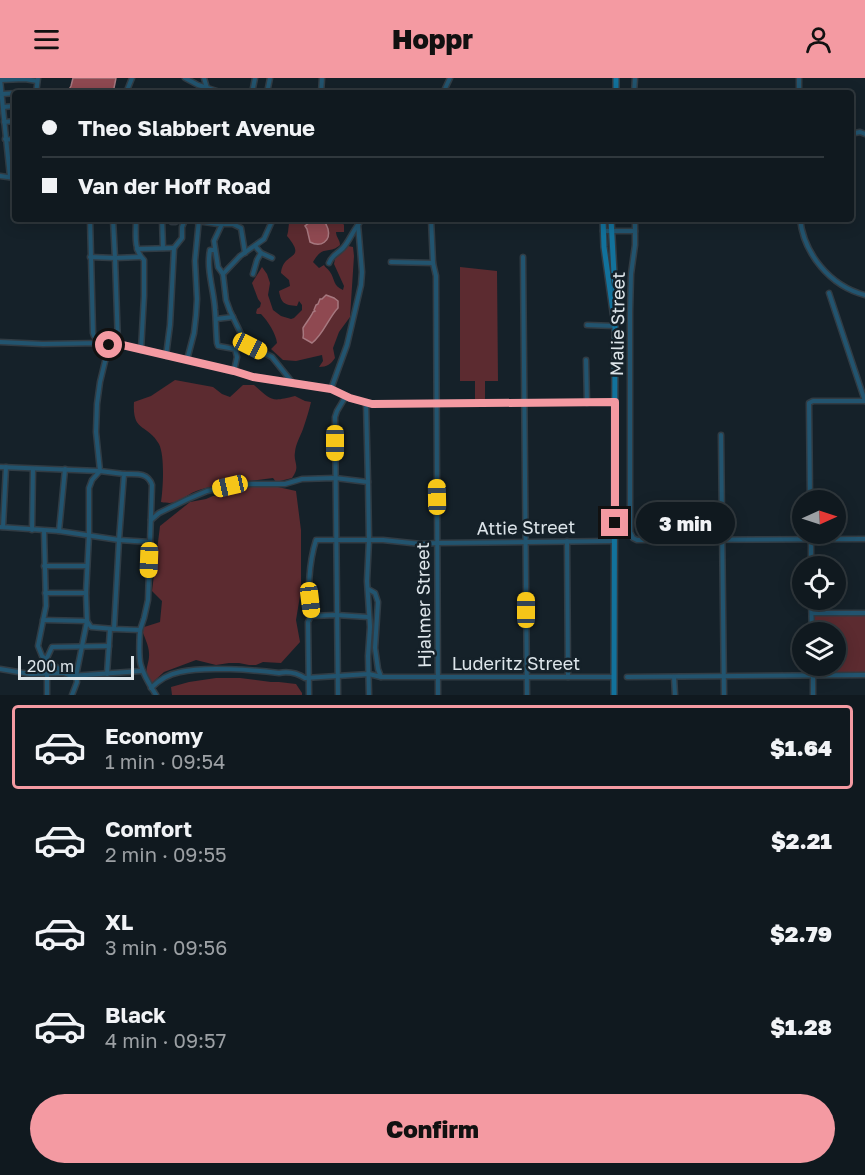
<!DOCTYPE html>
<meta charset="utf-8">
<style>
body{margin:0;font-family:"Golos Text",sans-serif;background:#1e262c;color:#f1f3f6;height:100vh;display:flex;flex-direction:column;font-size:22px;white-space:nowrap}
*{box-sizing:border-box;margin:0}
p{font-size:20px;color:#9ca0a4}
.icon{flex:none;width:33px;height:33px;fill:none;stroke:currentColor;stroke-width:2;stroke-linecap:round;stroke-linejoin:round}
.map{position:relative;height:617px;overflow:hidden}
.sheet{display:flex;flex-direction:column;background:#10191f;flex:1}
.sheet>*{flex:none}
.guide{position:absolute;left:12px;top:12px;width:842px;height:132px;border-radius:6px;box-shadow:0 3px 15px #0003,0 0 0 2px #30383d;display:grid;align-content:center;height:132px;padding:0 30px;background:#10191f}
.needle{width:39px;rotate:87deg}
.buttons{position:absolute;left:792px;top:412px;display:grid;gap:12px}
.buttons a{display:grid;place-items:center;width:54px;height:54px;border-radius:50%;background:#10191f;box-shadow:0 3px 15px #0003,0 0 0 2px #30383d;font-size:30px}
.scale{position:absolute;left:18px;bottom:15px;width:116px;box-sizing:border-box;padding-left:6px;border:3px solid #dde5ea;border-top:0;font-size:16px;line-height:21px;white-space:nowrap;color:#dde5ea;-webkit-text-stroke:4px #152129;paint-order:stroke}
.end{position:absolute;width:27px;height:27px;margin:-14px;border:8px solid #f49aa2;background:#111;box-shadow:0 0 0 3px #111}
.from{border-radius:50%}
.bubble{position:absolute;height:42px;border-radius:21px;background:#10191f;box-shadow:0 3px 15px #0003,0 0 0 2px #30383d;font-size:20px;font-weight:800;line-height:42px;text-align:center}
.car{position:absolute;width:18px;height:36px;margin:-18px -9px;border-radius:8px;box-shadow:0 0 4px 2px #0007;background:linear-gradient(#f5c518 24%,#345 0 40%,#f5c518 0 76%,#345 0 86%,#f5c518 0)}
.guide b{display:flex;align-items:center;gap:21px;height:57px;font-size:22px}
.guide b+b{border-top:2px solid #30383d}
.guide i{width:15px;height:15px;background:#f1f3f6}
ul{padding:10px 0 0;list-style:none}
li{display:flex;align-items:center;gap:18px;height:84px;margin:0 12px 9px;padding:0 18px;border:3px solid transparent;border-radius:6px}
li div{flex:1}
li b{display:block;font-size:22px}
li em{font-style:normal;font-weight:800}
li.current{border-color:#f49aa2}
li>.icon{width:54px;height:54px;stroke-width:1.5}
.primary-button{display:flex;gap:12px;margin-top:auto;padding:12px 30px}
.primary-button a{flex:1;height:69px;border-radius:36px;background:#f49aa2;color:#111;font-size:24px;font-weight:800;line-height:69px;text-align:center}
header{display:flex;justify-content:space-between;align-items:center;height:78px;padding:0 30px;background:#f49aa2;color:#111;font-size:27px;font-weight:800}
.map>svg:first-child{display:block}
</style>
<header><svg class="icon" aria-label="menu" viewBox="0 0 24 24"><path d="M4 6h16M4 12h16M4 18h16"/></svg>Hoppr<svg class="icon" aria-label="person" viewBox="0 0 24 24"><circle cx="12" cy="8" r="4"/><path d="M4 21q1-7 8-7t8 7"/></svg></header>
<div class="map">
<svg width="865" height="617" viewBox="0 0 865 617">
<rect width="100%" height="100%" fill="#152129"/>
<g fill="#5c2b30">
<path d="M290,141H340L344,147V154H336C336,159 340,162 340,167C329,177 323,166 313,184L319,190L324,187C324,188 330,193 330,194C335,201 333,208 343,212L344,208L334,186L335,181L344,173L348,168L353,169L354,178L350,239L339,254L333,270L335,280C331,286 327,289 319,289L323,283L322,277L296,283L283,282L271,271L277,265C276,256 268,243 261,236H257L256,235L257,231L260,229L261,225L258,221L252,205L262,189L267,196L270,205L268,217L273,232L281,238L291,241L294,240L302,232V227L299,223L297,228C284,227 281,225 279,213L290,208L289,202L281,195C283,173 308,183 287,158C289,152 288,147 290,141Z"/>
<polygon points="460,189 497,193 498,303 485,303 485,321 475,321 475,303 460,303"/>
<path d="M175,302L213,309L222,316L230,319L243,307H254C272,323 271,324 295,318L305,323L311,324C309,333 306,342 303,351C300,359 296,365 295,374C293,385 301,388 292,400L276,404L273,400C248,404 223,404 199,412C181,418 182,428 161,424C163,411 165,378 159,366C147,345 132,355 134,324L151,318Z"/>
<path d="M250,408L278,409L296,413L301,452V512L296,542L300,564L281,585L263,584L256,587H249L239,585H229L216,587L196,582L164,594L152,605C141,593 150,588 149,575C149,568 144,558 141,550L160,544L162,523L152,513L160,448L190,424L206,421L213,418H222L232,411Z"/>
<polygon points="865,536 865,595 818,596 815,594 813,588 836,588 836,555 813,555 813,539 818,537"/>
<polygon points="216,600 240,600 271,604 279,604 296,606 302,615 302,617 172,617 171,609 189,604"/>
</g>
<g fill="#8f4951" stroke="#a6787f" stroke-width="1.5">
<polygon points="73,0 116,0 113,15 67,15 71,8"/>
<path d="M314,141H324C325,145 327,148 328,151C331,163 321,170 310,164L307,151L305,148Z"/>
<path d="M326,217L334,220L338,223V230C329,239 323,257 312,265L303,260C304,257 303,253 303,250C305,246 311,239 313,234L315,233L314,232L316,227L318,226L320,221H322Z"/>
</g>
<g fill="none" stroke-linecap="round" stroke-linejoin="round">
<g stroke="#313c44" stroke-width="7">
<g id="street">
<polyline points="185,0 198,7 223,15"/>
<polyline points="204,0 207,10 205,15"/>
<polyline points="0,1 10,99"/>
<polyline points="0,2 25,1 37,3"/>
<polyline points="36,15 38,0"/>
<polyline points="126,15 132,0"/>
<polyline points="252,15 255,0"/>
<polyline points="267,15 270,0"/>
<polyline points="321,15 322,0"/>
<polyline points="443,15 450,0"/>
<polyline points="634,15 635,0"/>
<polyline points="799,15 799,0"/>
<polyline points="2,16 17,15"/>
<polyline points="3,29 15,28"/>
<polyline points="4,44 15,43"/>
<polyline points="850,56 860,54 865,56"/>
<polyline points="5,61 15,62"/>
<polyline points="0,98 15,100"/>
<polyline points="90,141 93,255 94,258 100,265"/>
<polyline points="113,141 115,180 140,179"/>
<path d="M136,141C136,155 133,172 144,182V218L141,272"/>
<polyline points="162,141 163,170"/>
<polyline points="172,141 172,144 175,144 179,142 190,142 218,146 233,146 241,150 245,175"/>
<polyline points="273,141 264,161 240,178 223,196 226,222 230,233 245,264 250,268 272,279 292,304"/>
<polyline points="410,141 426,141"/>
<polyline points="431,141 433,185 436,198 438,617"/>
<polyline points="635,141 635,167 631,196 630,234 630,454 633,460 637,462 865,461"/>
<path d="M800,141C804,176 830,208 865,217"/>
<polyline points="222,146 214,163 218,189 223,196"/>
<polyline points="603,153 635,153"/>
<polyline points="255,168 261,175 272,180"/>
<polyline points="137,171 174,170"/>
<path d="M215,172H210C206,192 214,212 215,232C216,243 216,254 217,265L218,268L235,271L237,279L234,293"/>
<polyline points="90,179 115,180 118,266"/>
<polyline points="523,179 527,617"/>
<polyline points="391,184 433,185"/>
<path d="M329,185C332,177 337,176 343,170C351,161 354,149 363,141"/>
<polyline points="253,196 257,182 261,175"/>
<polyline points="829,215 865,323"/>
<polyline points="216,241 233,239"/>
<polyline points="587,247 615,248"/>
<polyline points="0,264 43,266 101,265 109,267 118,266 234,293 253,299 331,311 350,320 371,326 615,324"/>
<path d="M109,267L100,304L97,326L96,354L100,393L124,396L119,462L114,551L140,552C138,584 138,589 156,617"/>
<polyline points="166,278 170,247 174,170 182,160 182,149 185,142"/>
<polyline points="187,282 194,255 196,237 197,221 195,183 199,141"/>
<polyline points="586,282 587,325"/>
<polyline points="331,311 347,267 361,207 362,194 358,146"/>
<polyline points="366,325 368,404 369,462 367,503 370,549 368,578 369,617"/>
<polyline points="721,357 724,617"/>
<polyline points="0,389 99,393"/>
<path d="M124,396C136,396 148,394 152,407L148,522L144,540L140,552"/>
<polyline points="810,423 809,325 813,323 865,323"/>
<polyline points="151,442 159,435 188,421 207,413 230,408 251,406 285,406 302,401 335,400 368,404"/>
<polyline points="0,449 59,453 119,462 150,464"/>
<polyline points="3,449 6,389"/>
<polyline points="32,452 33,391"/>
<polyline points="44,453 46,528 38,568 42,578 64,595 71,598 141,593"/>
<polyline points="59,453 65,391"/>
<polyline points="811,456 811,489"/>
<polyline points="567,463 568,599"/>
<polyline points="44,488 87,488"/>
<polyline points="368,511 375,515 378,524 375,570 378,591 381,599"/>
<polyline points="45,515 86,515"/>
<polyline points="811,522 812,555"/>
<polyline points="812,535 865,535"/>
<path d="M314,537C305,519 310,481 316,462H383L421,466L437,465L614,463"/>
<polyline points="43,542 87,543 91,549 114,551"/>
<polyline points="46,582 52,569 109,568"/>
<polyline points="813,588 813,617"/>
<polyline points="0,591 30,596 64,595"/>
<polyline points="107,596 110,551"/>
<polyline points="627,599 865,597"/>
<polyline points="674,599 675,617"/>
<path d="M151,610C159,602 169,596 180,594C205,588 254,592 279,595C289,593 297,595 305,600L369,596L381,599H614"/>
<polyline points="47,617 47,595"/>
<polyline points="72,617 77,604 76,598 87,543 86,515 89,457 89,410 92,402 100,393"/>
<polyline points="309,617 308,544 311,538 336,537 368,539"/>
<polyline points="338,617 335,339 337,333 346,318"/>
</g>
</g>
<g stroke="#313c44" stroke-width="8">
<g id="secondary">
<polyline points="616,15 616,0"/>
<polyline points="603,141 604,169 615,248 614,617"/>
<polyline points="611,141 616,232"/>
</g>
</g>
<use href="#street" stroke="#22546f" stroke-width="4"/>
<use href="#secondary" stroke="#12729c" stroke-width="5"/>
</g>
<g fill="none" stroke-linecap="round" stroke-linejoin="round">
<polyline stroke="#f49aa2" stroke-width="8" points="109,267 118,266 234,293 253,299 331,311 350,320 372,326 615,324 615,445"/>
</g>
<g text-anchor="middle" stroke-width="5" stroke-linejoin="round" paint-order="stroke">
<g font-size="18" fill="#dde5ea" stroke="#152129">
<text transform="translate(618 246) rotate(-89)" y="6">Malie Street</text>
<text transform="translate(526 450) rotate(-1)" y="6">Attie Street</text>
<text transform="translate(424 527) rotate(-91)" y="6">Hjalmer Street</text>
<text x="516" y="592">Luderitz Street</text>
</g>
</g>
</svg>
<div class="buttons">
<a><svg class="needle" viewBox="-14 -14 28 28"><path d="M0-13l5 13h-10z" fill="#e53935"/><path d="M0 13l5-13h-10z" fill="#9ca0a4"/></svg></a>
<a><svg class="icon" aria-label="locate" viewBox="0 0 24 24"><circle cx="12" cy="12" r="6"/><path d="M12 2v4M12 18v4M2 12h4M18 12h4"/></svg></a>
<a><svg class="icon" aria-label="layers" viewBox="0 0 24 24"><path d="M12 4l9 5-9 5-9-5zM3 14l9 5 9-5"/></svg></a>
</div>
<div class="scale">200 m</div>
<i class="end from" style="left:109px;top:267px"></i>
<i class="end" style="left:615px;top:445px"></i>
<div class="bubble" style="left:636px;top:424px;width:99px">3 min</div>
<i class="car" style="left:250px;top:268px;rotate:117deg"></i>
<i class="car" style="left:335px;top:365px;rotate:180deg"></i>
<i class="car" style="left:230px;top:408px;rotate:257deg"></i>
<i class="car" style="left:437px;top:419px;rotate:359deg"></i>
<i class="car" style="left:149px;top:482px;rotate:182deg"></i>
<i class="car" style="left:310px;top:522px;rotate:173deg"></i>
<i class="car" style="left:526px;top:532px;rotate:0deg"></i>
<div class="guide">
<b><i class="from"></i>Theo Slabbert Avenue</b>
<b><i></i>Van der Hoff Road</b>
</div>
</div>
<section class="sheet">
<ul>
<li class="current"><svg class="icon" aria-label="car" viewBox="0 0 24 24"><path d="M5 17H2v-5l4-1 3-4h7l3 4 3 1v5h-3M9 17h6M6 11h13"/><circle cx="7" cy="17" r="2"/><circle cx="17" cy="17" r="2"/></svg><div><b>Economy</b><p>1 min · 09:54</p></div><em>$1.64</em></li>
<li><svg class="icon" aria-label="car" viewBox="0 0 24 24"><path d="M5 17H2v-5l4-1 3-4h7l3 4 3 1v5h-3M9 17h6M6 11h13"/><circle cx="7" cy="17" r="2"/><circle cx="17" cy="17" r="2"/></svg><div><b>Comfort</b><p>2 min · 09:55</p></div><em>$2.21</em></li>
<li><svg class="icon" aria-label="car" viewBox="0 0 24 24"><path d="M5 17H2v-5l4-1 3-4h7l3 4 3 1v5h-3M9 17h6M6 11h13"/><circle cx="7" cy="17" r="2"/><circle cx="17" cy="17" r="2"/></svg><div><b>XL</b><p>3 min · 09:56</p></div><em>$2.79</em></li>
<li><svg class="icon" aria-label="car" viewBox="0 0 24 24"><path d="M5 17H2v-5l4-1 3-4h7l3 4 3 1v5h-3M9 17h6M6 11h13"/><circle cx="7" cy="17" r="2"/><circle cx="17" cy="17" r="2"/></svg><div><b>Black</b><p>4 min · 09:57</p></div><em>$1.28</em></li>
</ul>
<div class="primary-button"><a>Confirm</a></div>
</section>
